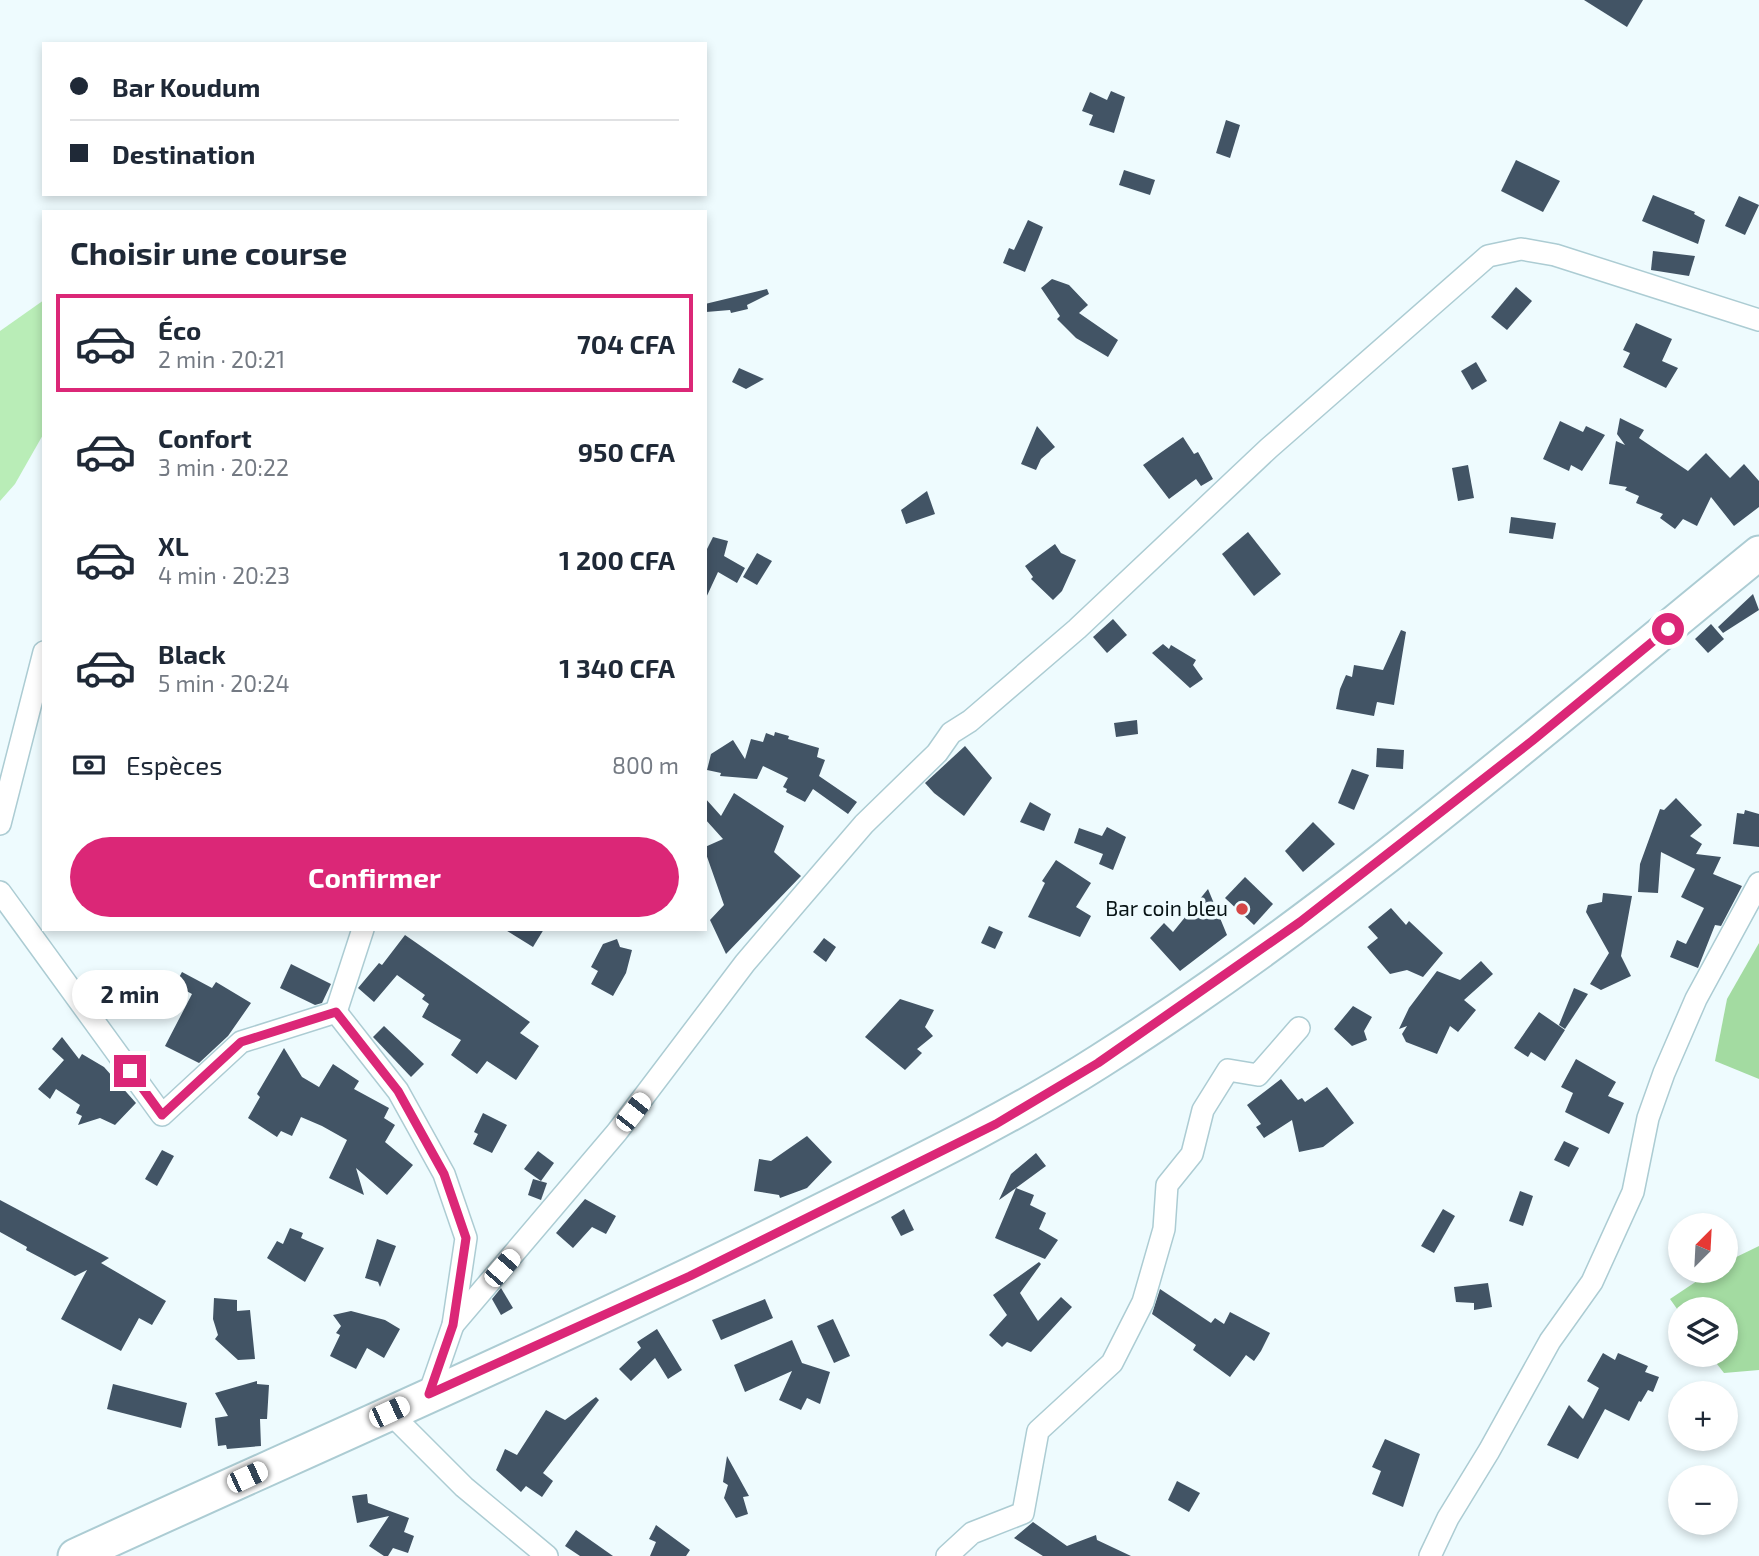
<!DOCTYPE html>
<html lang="fr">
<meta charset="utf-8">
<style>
body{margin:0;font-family:"Exo 2",sans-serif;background:#f6f6f7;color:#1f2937;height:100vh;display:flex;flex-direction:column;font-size:26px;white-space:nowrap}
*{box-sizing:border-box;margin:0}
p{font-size:23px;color:#747a83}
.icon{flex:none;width:38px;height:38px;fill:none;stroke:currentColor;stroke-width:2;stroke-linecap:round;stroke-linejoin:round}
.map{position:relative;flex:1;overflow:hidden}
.sheet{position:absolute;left:42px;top:210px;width:665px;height:721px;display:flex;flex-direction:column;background:#fff;border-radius:0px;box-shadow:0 4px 10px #0003}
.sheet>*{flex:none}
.top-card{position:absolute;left:42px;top:42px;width:665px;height:154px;border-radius:0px;box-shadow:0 4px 10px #0003;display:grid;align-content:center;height:154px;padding:0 28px;background:#fff}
.needle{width:46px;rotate:24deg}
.buttons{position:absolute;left:1668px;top:1213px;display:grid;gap:14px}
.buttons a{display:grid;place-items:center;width:70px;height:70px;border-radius:50%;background:#fff;box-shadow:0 4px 10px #0003;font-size:35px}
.end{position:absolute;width:32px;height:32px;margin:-16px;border:9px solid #db2777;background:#fff;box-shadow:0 0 0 4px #fff}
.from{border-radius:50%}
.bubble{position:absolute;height:49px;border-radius:24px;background:#fff;box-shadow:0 4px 10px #0003;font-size:23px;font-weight:700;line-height:49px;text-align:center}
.car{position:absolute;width:21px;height:42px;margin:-21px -10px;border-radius:9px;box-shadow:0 0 5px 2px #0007;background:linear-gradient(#fff 24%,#345 0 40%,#fff 0 76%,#345 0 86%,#fff 0)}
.top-card b{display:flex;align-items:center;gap:24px;height:66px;font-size:26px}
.top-card b+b{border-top:2px solid #e0e1e3}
.top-card i{width:18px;height:18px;background:#1f2937}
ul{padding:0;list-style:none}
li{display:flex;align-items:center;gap:21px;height:98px;margin:0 14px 10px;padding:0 14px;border:4px solid transparent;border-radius:0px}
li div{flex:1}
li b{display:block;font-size:26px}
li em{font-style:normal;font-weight:700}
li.active{border-color:#db2777}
li>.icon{width:63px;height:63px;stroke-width:1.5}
h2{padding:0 28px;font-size:32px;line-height:84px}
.pay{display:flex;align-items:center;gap:18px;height:77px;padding:0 28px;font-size:26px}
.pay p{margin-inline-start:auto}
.button{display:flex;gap:14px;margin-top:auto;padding:14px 28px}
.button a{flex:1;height:80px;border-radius:42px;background:#db2777;color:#fff;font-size:28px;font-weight:700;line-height:80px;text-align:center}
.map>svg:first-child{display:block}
</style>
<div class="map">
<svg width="1759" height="1556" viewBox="0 0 1759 1556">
<rect width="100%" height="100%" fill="#eefbfe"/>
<polygon fill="#b9edb7" points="44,300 44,433 15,484 0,501 0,331"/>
<g fill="#a3dba1">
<polygon points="1759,943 1759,1079 1715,1061 1727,999"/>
<polygon points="1759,1246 1759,1370 1724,1373 1710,1355 1726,1354 1726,1309 1680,1309 1680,1313 1670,1299 1712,1271 1726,1270 1726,1262"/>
</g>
<g fill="#425465">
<polygon points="1584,0 1643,0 1627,27"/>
<polygon points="1111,91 1125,97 1114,133 1089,125 1093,115 1082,111 1090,92 1107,100"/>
<polygon points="1226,120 1240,125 1230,158 1216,153"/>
<polygon points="1516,160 1560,181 1543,212 1501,191"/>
<polygon points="1124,170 1155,180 1150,195 1119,185"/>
<polygon points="1653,195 1695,212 1694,214 1705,220 1698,244 1642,221"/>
<polygon points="1739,196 1759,205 1745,235 1725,226"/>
<polygon points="1028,220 1043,227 1025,272 1003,263 1009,248 1014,250"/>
<polygon points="1653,251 1695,256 1689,276 1651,270"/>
<polygon points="1052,279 1069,285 1088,305 1079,313 1118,340 1108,357 1076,338 1057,319 1060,316 1041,288"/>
<polygon points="1516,287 1532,301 1507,330 1491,317"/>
<polygon points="767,289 769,294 747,305 748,309 731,313 730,310 706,312 705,304"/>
<polygon points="1636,323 1672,339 1662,361 1678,368 1666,388 1623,367 1630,353 1623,350"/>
<polygon points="1476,362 1487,381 1472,390 1461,371"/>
<polygon points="739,368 764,379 746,389 732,382"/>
<polygon points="1620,418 1644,430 1639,438 1688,471 1706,453 1730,478 1744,464 1759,481 1759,507 1734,526 1711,497 1697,526 1683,519 1675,529 1660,518 1663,514 1636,503 1639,496 1625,490 1627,487 1609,484 1616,441 1625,445 1617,434"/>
<polygon points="1560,421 1583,432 1586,426 1605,435 1582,471 1571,465 1569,471 1543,459"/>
<polygon points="1037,426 1055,447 1041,459 1036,470 1021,464"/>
<polygon points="1183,437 1194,454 1198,452 1213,479 1201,486 1196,479 1169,499 1143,465"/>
<polygon points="1468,465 1474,498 1458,501 1452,468"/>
<polygon points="927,491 935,514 906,524 901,510"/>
<polygon points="1511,517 1556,523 1553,539 1509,533"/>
<polygon points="1248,532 1281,574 1254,596 1222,554"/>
<polygon points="713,537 728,541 724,556 745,568 737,583 718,572 705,600 705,553"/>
<polygon points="1055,544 1061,553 1076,560 1062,591 1053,600 1031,579 1033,577 1025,566"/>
<polygon points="757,553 772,561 757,585 743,577"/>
<polygon points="1753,594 1759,610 1723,633 1718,627"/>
<polygon points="1113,619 1127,635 1107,653 1093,637"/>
<polygon points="1711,624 1724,639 1708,653 1695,639"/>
<polygon points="1401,630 1406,632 1394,705 1377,702 1374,716 1336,709 1340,689 1346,675 1352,677 1354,665 1383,670"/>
<polygon points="1163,644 1169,649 1171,645 1196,660 1193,665 1203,679 1190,688 1152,653"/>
<polygon points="1137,720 1138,734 1116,737 1114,723"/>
<polygon points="775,732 789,736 788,739 819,748 817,757 825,760 819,776 857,802 848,814 813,789 805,802 786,792 787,789 783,787 788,778 763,766 757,779 720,776 721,773 707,770 711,754 733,740 745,759 751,739 763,742 766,733 774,736"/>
<polygon points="965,746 992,778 964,816 934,793 925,783"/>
<polygon points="1377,748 1404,750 1403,769 1376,767"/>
<polygon points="1352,769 1369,775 1354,810 1338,803"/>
<polygon points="734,793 784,826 774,852 801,876 726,954 710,920 724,905 705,851 705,847 723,839 705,819 705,798 721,816"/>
<polygon points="1676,798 1702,825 1690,836 1702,844 1696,854 1721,857 1713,874 1742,886 1721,926 1715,925 1698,968 1670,957 1677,940 1686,944 1704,908 1681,897 1695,869 1661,852 1658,893 1638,892 1640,864 1660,809 1664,810"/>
<polygon points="1030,802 1051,814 1044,831 1020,822"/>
<polygon points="1745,810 1759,814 1759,847 1733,844 1737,813 1744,814"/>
<polygon points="1313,822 1335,844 1303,872 1285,851"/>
<polygon points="1107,827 1126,837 1113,870 1099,864 1103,854 1074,843 1079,828 1102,836"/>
<polygon points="1056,860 1091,883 1076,907 1091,916 1080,937 1028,917 1045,883 1042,881"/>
<polygon points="1245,877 1273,904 1254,925 1225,898"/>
<polygon points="1208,889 1227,935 1180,971 1150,938 1164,923 1173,932"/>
<polygon points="1603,893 1632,896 1621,956 1631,976 1601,990 1590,984 1609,953 1586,912 1588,905 1602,902"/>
<polygon points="1391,908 1406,925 1409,921 1443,953 1423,977 1407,970 1390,974 1367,947 1378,938 1368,927"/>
<polygon points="989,926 1003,932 995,949 981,943"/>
<polygon points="504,929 544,929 533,947"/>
<polygon points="405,935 530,1022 520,1033 539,1046 516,1080 487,1061 477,1074 451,1055 461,1040 422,1017 429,1004 422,999 425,995 397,975 374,1002 358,988 379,963 382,965"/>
<polygon points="824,938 836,947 826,962 813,952"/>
<polygon points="617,939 620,947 632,950 626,973 613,996 591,984 598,971 591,967 603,944"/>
<polygon points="1481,961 1493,974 1464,1000 1476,1010 1458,1032 1450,1026 1437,1054 1406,1042 1402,1034 1407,1026 1399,1029 1409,1008 1437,971 1460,980"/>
<polygon points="291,964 331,984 322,1003 315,1005 280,988"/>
<polygon points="182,972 212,988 216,982 251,1003 228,1036 199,1063 165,1046 192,994 175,985"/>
<polygon points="1574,988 1588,994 1565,1029 1559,1025"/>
<polygon points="900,999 934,1010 925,1027 933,1036 917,1049 922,1053 905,1070 865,1037"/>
<polygon points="1353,1006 1372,1017 1364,1031 1367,1040 1352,1046 1334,1029"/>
<polygon points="1539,1012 1565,1030 1545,1061 1531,1052 1528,1057 1514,1048"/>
<polygon points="384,1026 424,1064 411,1077 373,1037"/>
<polygon points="62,1037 79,1059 82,1054 104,1067 136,1103 115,1125 100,1118 78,1125 82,1116 76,1113 80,1105 56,1089 50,1099 38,1089 64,1060 52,1049"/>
<polygon points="284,1048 302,1077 319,1087 333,1064 359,1081 354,1089 389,1108 384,1118 395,1125 385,1142 413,1165 387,1195 356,1168 364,1195 329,1178 347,1140 322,1126 301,1117 292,1136 281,1131 277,1137 248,1118 260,1097 257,1094"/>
<polygon points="1576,1059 1616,1082 1608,1096 1624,1103 1609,1134 1565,1112 1573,1093 1561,1087"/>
<polygon points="1281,1079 1298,1100 1302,1098 1305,1102 1327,1087 1354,1123 1323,1147 1299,1152 1292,1120 1264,1138 1256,1127 1261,1124 1247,1105"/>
<polygon points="483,1113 507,1125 492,1153 473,1144 478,1134 474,1132"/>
<polygon points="807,1136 832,1162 807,1188 780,1198 779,1195 754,1191 759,1159 771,1161"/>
<polygon points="1564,1141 1579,1148 1569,1167 1554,1160"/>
<polygon points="162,1150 174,1156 157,1186 145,1179"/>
<polygon points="538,1151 554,1163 541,1181 524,1169"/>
<polygon points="1036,1153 1046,1166 1016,1188 1034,1195 1030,1205 1046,1213 1039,1229 1058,1240 1045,1259 995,1238 1016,1188 999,1200 1011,1174"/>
<polygon points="533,1179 547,1183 541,1200 528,1195"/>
<polygon points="1520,1191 1533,1196 1523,1226 1509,1221"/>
<polygon points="585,1199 616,1216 606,1234 592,1227 573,1248 556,1233"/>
<polygon points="0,1200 109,1258 101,1263 166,1301 152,1325 139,1318 121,1351 61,1319 87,1270 75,1276 26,1250 27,1247 0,1232"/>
<polygon points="904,1209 914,1230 901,1236 891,1217"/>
<polygon points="1443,1209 1455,1216 1434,1253 1421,1246"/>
<polygon points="290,1228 303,1233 301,1238 324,1248 305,1282 267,1258 277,1241 283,1244"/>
<polygon points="377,1239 396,1246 380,1287 378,1282 365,1278"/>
<polygon points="1039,1262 1041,1264 1020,1293 1038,1321 1061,1297 1072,1307 1031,1352 1007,1342 1002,1347 989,1335 1007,1315 993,1295"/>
<polygon points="1488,1283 1492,1307 1474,1310 1474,1303 1456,1302 1454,1287"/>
<polygon points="501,1288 513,1308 501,1315 492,1299"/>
<polygon points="1160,1289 1211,1323 1215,1318 1224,1324 1230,1312 1270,1333 1261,1351 1254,1361 1246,1355 1230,1377 1193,1350 1196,1345 1152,1314"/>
<polygon points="214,1298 237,1300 237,1311 250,1310 255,1359 238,1360 215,1339 218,1335 213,1319"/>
<polygon points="765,1299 773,1318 721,1340 712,1320"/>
<polygon points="351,1311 385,1320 400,1329 384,1358 367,1348 356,1369 330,1356 340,1335 336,1333 341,1326 333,1315"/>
<polygon points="833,1319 850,1356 834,1363 817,1326"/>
<polygon points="657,1329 682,1370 668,1379 655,1358 631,1381 619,1369 641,1348 637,1342"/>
<polygon points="792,1340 802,1363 830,1372 820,1404 807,1398 801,1410 779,1400 792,1371 745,1392 734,1365"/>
<polygon points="1603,1353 1615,1360 1618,1353 1648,1366 1645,1372 1659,1377 1653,1392 1648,1390 1641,1402 1639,1401 1629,1421 1605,1409 1578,1459 1547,1445 1569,1405 1583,1419 1599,1388 1587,1381"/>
<polygon points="257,1381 257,1384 269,1385 267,1419 260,1419 261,1446 227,1449 226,1445 218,1446 215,1418 228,1416 215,1393"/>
<polygon points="113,1384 187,1403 181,1428 107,1409"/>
<polygon points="596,1397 599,1400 543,1473 553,1481 542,1497 526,1486 521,1492 496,1470 505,1449 517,1455 546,1410 565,1420"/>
<polygon points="1385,1439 1420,1454 1403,1507 1372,1494 1381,1471 1372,1467"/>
<polygon points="727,1456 749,1496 743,1497 748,1514 736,1518 724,1498 728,1485 723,1482"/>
<polygon points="1177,1481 1200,1493 1189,1512 1168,1500"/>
<polygon points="367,1494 368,1503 409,1518 404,1532 414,1536 408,1553 393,1548 388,1556 384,1556 369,1546 389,1516 357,1523 352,1496"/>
<polygon points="1033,1522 1067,1546 1096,1535 1097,1540 1131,1556 1043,1556 1014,1538"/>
<polygon points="656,1525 690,1550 686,1556 650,1556 656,1542 649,1539"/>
<polygon points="576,1530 613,1556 580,1556 565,1546"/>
</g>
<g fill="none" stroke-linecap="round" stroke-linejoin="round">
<g stroke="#acccd3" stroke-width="24">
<g id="minor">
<polyline points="0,824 44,652"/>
<polyline points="0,892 162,1115 241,1042 336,1012"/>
<polyline points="336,1012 398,1091 444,1174 466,1238 453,1325 429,1394"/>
<polyline points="336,1012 363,929"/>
<polyline points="453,1325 617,1132 745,963 797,902 864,824 937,753 951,733 970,721 1077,629 1269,448 1488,256 1521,249 1555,255 1759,320"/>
<polyline points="389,1412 464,1487 547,1556"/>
<polyline points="947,1556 972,1533 1023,1513 1038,1431 1112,1363 1143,1302 1164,1229 1167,1185 1192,1154 1203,1110 1228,1070 1258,1075 1299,1028"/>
<polyline points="1430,1556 1448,1518 1489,1451 1550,1341 1592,1282 1633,1192 1648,1118 1664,1073 1696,999 1759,883"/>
</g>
</g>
<g stroke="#acccd3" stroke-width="37">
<path id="primary" d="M75,1556C315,1446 558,1341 794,1224C898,1172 1003,1123 1100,1061C1335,912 1544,728 1759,553"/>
</g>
<use href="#minor" stroke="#fff" stroke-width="21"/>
<use href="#primary" stroke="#fff" stroke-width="33"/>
</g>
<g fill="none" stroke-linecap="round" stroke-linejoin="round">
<polyline stroke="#db2777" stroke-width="9" points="130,1071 162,1115 241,1042 336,1012 398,1091 444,1174 466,1238 453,1325 429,1394 690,1276 996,1124 1098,1063 1300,922 1532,741 1668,629"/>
</g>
<circle fill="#d54647" stroke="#eefbfe" stroke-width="2.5" cx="1242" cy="909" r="7"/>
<g text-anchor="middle" stroke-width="7" stroke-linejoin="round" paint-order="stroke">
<g font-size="21" fill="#071315" stroke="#eefbfe" text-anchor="end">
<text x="1228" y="916">Bar coin bleu</text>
</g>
</g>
</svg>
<div class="buttons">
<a><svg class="needle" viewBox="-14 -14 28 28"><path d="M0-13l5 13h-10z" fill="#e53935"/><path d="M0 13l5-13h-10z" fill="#747a83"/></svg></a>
<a><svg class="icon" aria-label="layers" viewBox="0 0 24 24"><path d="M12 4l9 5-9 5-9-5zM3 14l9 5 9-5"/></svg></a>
<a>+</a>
<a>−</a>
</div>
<i class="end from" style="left:1668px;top:629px"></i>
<i class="end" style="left:130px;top:1071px"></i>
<div class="bubble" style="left:72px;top:970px;width:116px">2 min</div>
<i class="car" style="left:633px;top:1112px;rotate:38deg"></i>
<i class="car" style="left:502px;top:1268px;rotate:41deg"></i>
<i class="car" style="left:389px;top:1412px;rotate:65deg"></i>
<i class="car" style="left:247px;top:1477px;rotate:65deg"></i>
<div class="top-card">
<b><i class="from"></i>Bar Koudum</b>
<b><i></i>Destination</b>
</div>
<section class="sheet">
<h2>Choisir une course</h2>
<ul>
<li class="active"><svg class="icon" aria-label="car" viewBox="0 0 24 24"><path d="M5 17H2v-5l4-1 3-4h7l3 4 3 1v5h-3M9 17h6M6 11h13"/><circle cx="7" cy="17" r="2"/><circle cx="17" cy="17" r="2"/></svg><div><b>Éco</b><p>2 min · 20:21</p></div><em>704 CFA</em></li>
<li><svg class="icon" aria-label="car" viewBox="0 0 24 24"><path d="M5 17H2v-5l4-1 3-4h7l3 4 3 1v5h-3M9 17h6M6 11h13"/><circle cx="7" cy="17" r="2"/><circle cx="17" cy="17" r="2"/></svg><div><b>Confort</b><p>3 min · 20:22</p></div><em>950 CFA</em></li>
<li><svg class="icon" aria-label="car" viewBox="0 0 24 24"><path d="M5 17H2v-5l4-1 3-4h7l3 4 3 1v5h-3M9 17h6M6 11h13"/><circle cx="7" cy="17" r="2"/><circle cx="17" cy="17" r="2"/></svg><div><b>XL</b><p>4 min · 20:23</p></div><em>1 200 CFA</em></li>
<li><svg class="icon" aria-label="car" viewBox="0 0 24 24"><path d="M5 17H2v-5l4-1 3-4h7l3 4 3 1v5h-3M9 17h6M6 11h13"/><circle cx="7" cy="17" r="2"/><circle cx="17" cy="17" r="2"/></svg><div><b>Black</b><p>5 min · 20:24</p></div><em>1 340 CFA</em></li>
</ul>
<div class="pay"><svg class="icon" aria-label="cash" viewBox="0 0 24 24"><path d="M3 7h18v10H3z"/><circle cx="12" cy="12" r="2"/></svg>Espèces<p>800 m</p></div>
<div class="button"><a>Confirmer</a></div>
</section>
</div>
